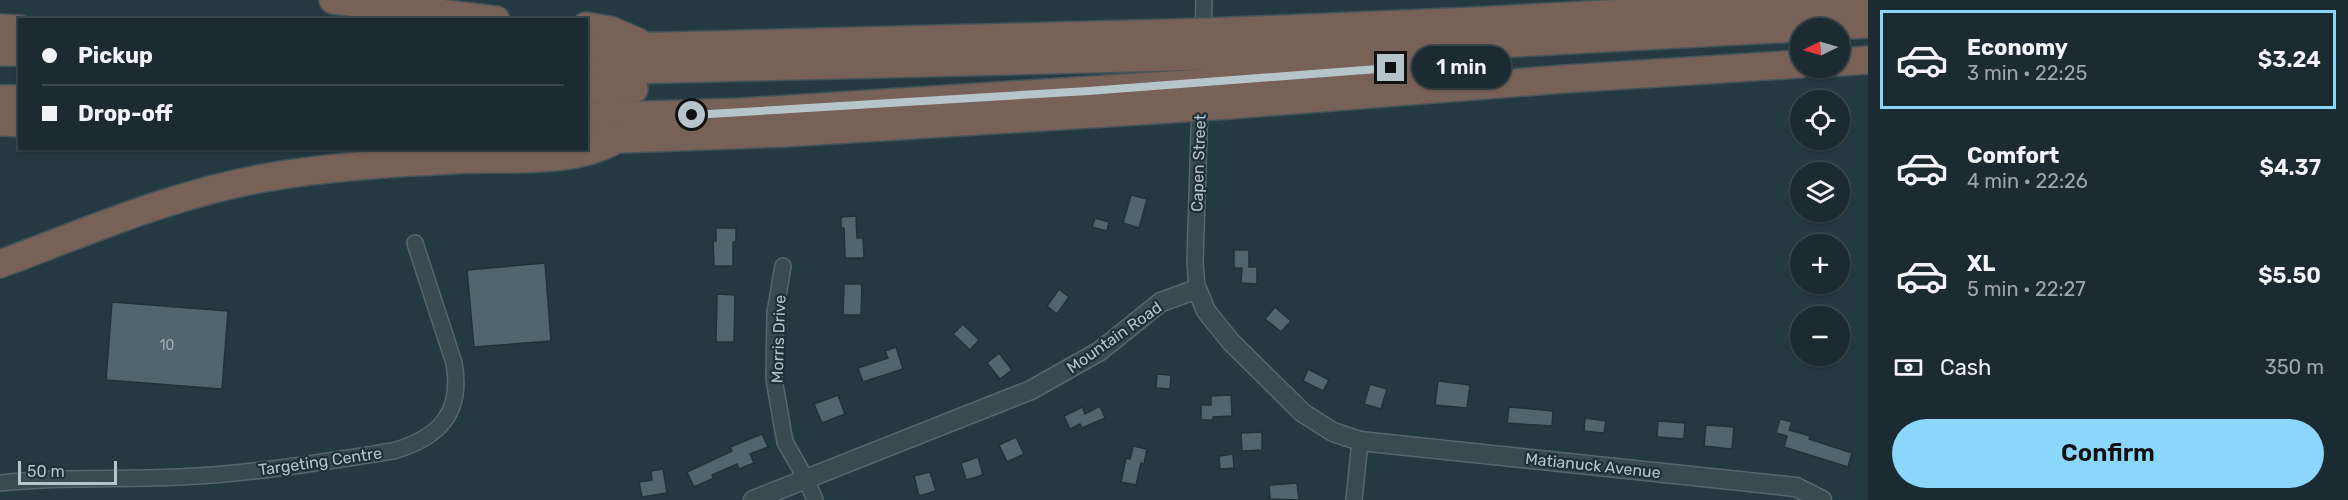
<!DOCTYPE html>
<meta charset="utf-8">
<style>
body{margin:0;font-family:Rubik,sans-serif;background:#25333a;color:#f1f3f6;height:100vh;display:flex;flex-direction:column;font-size:22px;white-space:nowrap}
*{box-sizing:border-box;margin:0}
p{font-size:20px;color:#a0a7ac}
.icon{flex:none;width:33px;height:33px;fill:none;stroke:currentColor;stroke-width:2;stroke-linecap:round;stroke-linejoin:round}
.map{position:relative;flex:1;overflow:hidden}
.drawer{display:flex;flex-direction:column;background:#1c2b32;width:480px}
.drawer>*{flex:none}
.banner{position:absolute;left:18px;top:18px;width:570px;height:132px;border-radius:0px;box-shadow:0 2px 4px #0004,0 0 0 2px #3a474d;display:grid;align-content:center;height:132px;padding:0 24px;background:#1c2b32}
.needle{width:39px;rotate:265deg}
.controls{position:absolute;left:1790px;top:18px;display:grid;gap:12px}
.controls a{display:grid;place-items:center;width:60px;height:60px;border-radius:50%;background:#1c2b32;box-shadow:0 2px 4px #0004,0 0 0 2px #3a474d;font-size:30px}
.scale{position:absolute;left:18px;bottom:15px;width:99px;box-sizing:border-box;padding-left:6px;border:3px solid #b6c4cc;border-top:0;font-size:16px;line-height:21px;white-space:nowrap;color:#b6c4cc;-webkit-text-stroke:4px #1e2f37;paint-order:stroke}
.end{position:absolute;width:27px;height:27px;margin:-14px;border:8px solid #b6c4cc;background:#111;box-shadow:0 0 0 3px #111}
.from{border-radius:50%}
.bubble{position:absolute;height:42px;border-radius:21px;background:#1c2b32;box-shadow:0 2px 4px #0004,0 0 0 2px #3a474d;font-size:20px;font-weight:600;line-height:42px;text-align:center}
.banner b{display:flex;align-items:center;gap:21px;height:57px;font-size:22px}
.banner b+b{border-top:2px solid #3a474d}
.banner i{width:15px;height:15px;background:#f1f3f6}
ul{padding:10px 0 0;list-style:none}
li{display:flex;align-items:center;gap:18px;height:99px;margin:0 12px 9px;padding:0 12px;border:3px solid transparent;border-radius:0px}
li div{flex:1}
li b{display:block;font-size:22px}
li em{font-style:normal;font-weight:600}
li.current{border-color:#8bd6fb}
li>.icon{width:54px;height:54px;stroke-width:1.5}
.pay{display:flex;align-items:center;gap:15px;height:66px;padding:0 24px;font-size:22px}
.pay p{margin-inline-start:auto}
.action{display:flex;gap:12px;margin-top:auto;padding:12px 24px}
.action a{flex:1;height:69px;border-radius:36px;background:#8bd6fb;color:#111;font-size:24px;font-weight:600;line-height:69px;text-align:center}
main{display:flex;flex:1;min-height:0}
.map>svg:first-child{display:block}
</style>
<main>
<div class="map">
<svg width="1868" height="500" viewBox="0 0 1868 500">
<rect width="100%" height="100%" fill="#253942"/>
<g fill="#50666f" stroke="#203139" stroke-width="1.5">
<polygon points="1131,195 1147,199 1139,228 1123,223"/>
<polygon points="856,216 857,238 863,238 864,258 845,258 844,228 841,228 841,217"/>
<polygon points="1095,218 1109,222 1107,231 1092,227"/>
<polygon points="716,228 736,228 736,242 733,242 733,266 714,266 713,241 716,241"/>
<polygon points="1234,250 1249,250 1249,267 1257,267 1257,284 1241,283 1242,268 1234,268"/>
<polygon points="545,263 551,341 474,347 467,270"/>
<polygon points="844,284 862,284 861,315 843,315"/>
<polygon points="1059,289 1069,297 1057,314 1047,306"/>
<polygon points="717,294 735,295 734,342 716,342"/>
<polygon points="112,302 228,311 222,389 106,380"/>
<polygon points="1275,307 1291,321 1281,332 1265,319"/>
<polygon points="963,324 979,340 970,350 953,334"/>
<polygon points="896,347 903,369 863,382 858,368 888,358 885,351"/>
<polygon points="999,353 1012,370 1000,379 987,363"/>
<polygon points="1308,369 1329,380 1323,391 1303,381"/>
<polygon points="1157,374 1171,375 1170,389 1156,388"/>
<polygon points="1438,381 1470,385 1467,408 1435,405"/>
<polygon points="1370,384 1387,389 1381,409 1364,404"/>
<polygon points="838,395 845,414 822,423 814,404"/>
<polygon points="1231,395 1232,416 1213,417 1213,420 1201,420 1201,405 1211,405 1211,396"/>
<polygon points="1100,406 1105,418 1082,428 1080,424 1070,429 1064,416 1082,407 1085,414"/>
<polygon points="1509,407 1553,411 1552,426 1507,423"/>
<polygon points="1585,418 1606,421 1604,433 1584,431"/>
<polygon points="1780,419 1792,422 1789,430 1810,436 1809,439 1852,453 1848,467 1784,447 1787,436 1776,433"/>
<polygon points="1658,421 1685,423 1684,439 1657,437"/>
<polygon points="1706,425 1734,427 1732,449 1704,446"/>
<polygon points="1262,432 1262,450 1242,451 1241,433"/>
<polygon points="762,434 768,447 750,454 754,463 739,469 737,464 712,475 714,478 694,487 687,472 732,451 730,447"/>
<polygon points="1016,437 1024,454 1007,462 999,445"/>
<polygon points="1133,446 1147,449 1144,464 1141,463 1136,485 1121,482 1126,458 1130,459"/>
<polygon points="1233,454 1234,468 1220,469 1219,456"/>
<polygon points="978,457 983,475 966,480 961,463"/>
<polygon points="663,469 667,493 642,497 639,482 652,480 651,471"/>
<polygon points="930,472 936,491 919,496 914,476"/>
<polygon points="1297,483 1299,500 1270,499 1269,485"/>
</g>
<g fill="none" stroke-linecap="round" stroke-linejoin="round">
<g stroke="#57676f" stroke-width="18">
<g id="minor">
<polyline points="1203,39 1204,0"/>
<polyline points="783,266 775,313 774,379 785,442 806,479 815,500"/>
<polyline points="1197,289 1195,262 1200,102"/>
<path d="M0,483C59,476 119,480 179,477C251,474 322,462 393,451C439,438 463,413 454,363L415,243"/>
<polyline points="1354,500 1360,441"/>
</g>
</g>
<g stroke="#57676f" stroke-width="21">
<polyline id="tertiary" points="753,500 1031,390 1100,351 1161,302 1197,289 1206,311 1231,342 1303,413 1333,432 1360,441 1796,487 1822,500"/>
</g>
<g stroke="#44545c" stroke-width="30">
<g id="motorway">
<polyline points="333,0 496,20"/>
<polyline points="586,26 610,30 638,42"/>
<polyline points="0,28 20,29"/>
<polyline points="1232,31 1475,21 1868,0"/>
<polyline points="586,48 1172,33"/>
<polyline points="0,52 20,52"/>
<polyline points="1231,55 1442,47 1868,24"/>
<polyline points="1839,62 1868,60"/>
<polyline points="586,71 1171,57"/>
<polyline points="1231,81 1403,67"/>
<polyline points="586,90 634,89"/>
<polyline points="0,99 20,99"/>
<polyline points="1230,105 1564,79 1800,64"/>
<polyline points="586,117 742,112 1171,85"/>
<polyline points="0,122 20,123"/>
<polyline points="596,140 785,133 1170,109"/>
<path d="M0,264C86,232 173,194 264,178C326,167 391,163 454,160C504,157 572,165 615,140"/>
</g>
</g>
<use href="#minor" stroke="#394a51" stroke-width="15"/>
<use href="#tertiary" stroke="#394a51" stroke-width="18"/>
<use href="#motorway" stroke="#786156" stroke-width="27"/>
<g stroke="#44545c" stroke-width="30" stroke-linecap="butt">
<g id="motorway-bridge">
<polyline points="1172,33 1232,31"/>
<polyline points="1171,57 1231,55"/>
<polyline points="1171,85 1231,81"/>
<polyline points="1170,109 1230,105"/>
</g>
</g>
<use href="#motorway-bridge" stroke="#786156" stroke-width="27"/>
</g>
<g fill="none" stroke-linecap="round" stroke-linejoin="round">
<polyline stroke="#b6c4cc" stroke-width="8" points="692,115 1088,91 1391,68"/>
</g>
<g text-anchor="middle" stroke-width="4.5" stroke-linejoin="round" paint-order="stroke">
<g font-size="14" fill="#9cacb5">
<text x="167" y="350">10</text>
</g>
<g font-size="16" fill="#b6c4cc" stroke="#1e2f37">
<text transform="translate(1198 163) rotate(-88)" y="6">Capen Street</text>
<text transform="translate(1114 337) rotate(-35)" y="6">Mountain Road</text>
<text transform="translate(778 339) rotate(-88)" y="6">Morris Drive</text>
<text transform="translate(320 461) rotate(-8)" y="6">Targeting Centre</text>
<text transform="translate(1593 465) rotate(6)" y="6">Matianuck Avenue</text>
</g>
</g>
</svg>
<div class="controls">
<a><svg class="needle" viewBox="-14 -14 28 28"><path d="M0-13l5 13h-10z" fill="#e53935"/><path d="M0 13l5-13h-10z" fill="#a0a7ac"/></svg></a>
<a><svg class="icon" aria-label="locate" viewBox="0 0 24 24"><circle cx="12" cy="12" r="6"/><path d="M12 2v4M12 18v4M2 12h4M18 12h4"/></svg></a>
<a><svg class="icon" aria-label="layers" viewBox="0 0 24 24"><path d="M12 4l9 5-9 5-9-5zM3 14l9 5 9-5"/></svg></a>
<a>+</a>
<a>−</a>
</div>
<div class="scale">50 m</div>
<i class="end from" style="left:692px;top:115px"></i>
<i class="end" style="left:1391px;top:68px"></i>
<div class="bubble" style="left:1412px;top:46px;width:99px">1 min</div>
<div class="banner">
<b><i class="from"></i>Pickup</b>
<b><i></i>Drop-off</b>
</div>
</div>
<section class="drawer">
<ul>
<li class="current"><svg class="icon" aria-label="car" viewBox="0 0 24 24"><path d="M5 17H2v-5l4-1 3-4h7l3 4 3 1v5h-3M9 17h6M6 11h13"/><circle cx="7" cy="17" r="2"/><circle cx="17" cy="17" r="2"/></svg><div><b>Economy</b><p>3 min · 22:25</p></div><em>$3.24</em></li>
<li><svg class="icon" aria-label="car" viewBox="0 0 24 24"><path d="M5 17H2v-5l4-1 3-4h7l3 4 3 1v5h-3M9 17h6M6 11h13"/><circle cx="7" cy="17" r="2"/><circle cx="17" cy="17" r="2"/></svg><div><b>Comfort</b><p>4 min · 22:26</p></div><em>$4.37</em></li>
<li><svg class="icon" aria-label="car" viewBox="0 0 24 24"><path d="M5 17H2v-5l4-1 3-4h7l3 4 3 1v5h-3M9 17h6M6 11h13"/><circle cx="7" cy="17" r="2"/><circle cx="17" cy="17" r="2"/></svg><div><b>XL</b><p>5 min · 22:27</p></div><em>$5.50</em></li>
</ul>
<div class="pay"><svg class="icon" aria-label="cash" viewBox="0 0 24 24"><path d="M3 7h18v10H3z"/><circle cx="12" cy="12" r="2"/></svg>Cash<p>350 m</p></div>
<div class="action"><a>Confirm</a></div>
</section>
</main>
